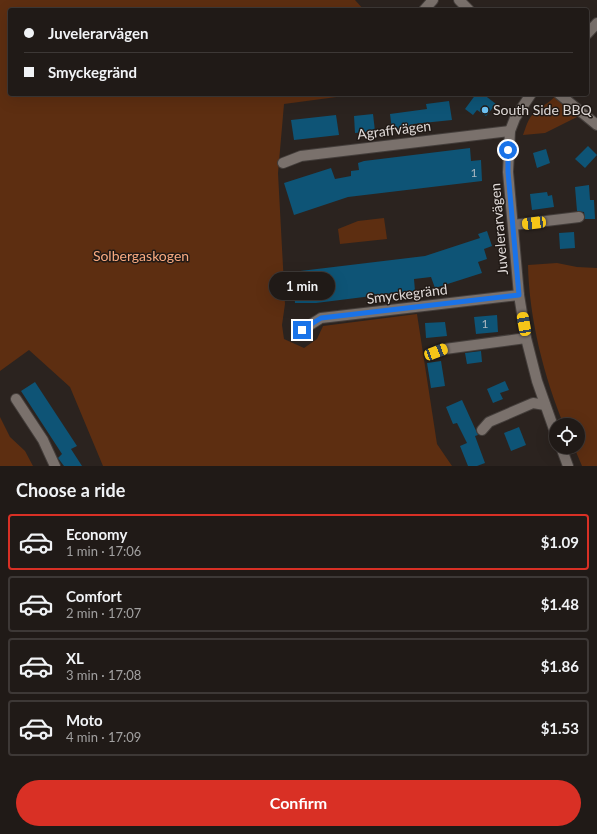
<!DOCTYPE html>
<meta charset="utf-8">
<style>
body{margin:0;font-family:Lato,sans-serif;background:#2d2724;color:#f1f3f6;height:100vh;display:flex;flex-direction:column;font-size:15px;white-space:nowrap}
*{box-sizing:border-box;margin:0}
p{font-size:13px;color:#a2a1a1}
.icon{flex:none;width:22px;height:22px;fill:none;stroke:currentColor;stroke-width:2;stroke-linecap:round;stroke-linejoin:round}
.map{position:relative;height:466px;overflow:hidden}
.drawer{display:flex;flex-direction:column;background:#201a17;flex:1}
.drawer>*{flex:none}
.banner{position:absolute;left:8px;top:8px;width:581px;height:88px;border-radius:4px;box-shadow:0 4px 16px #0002,0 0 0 1px #3d3836;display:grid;align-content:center;height:88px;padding:0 16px;background:#201a17}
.controls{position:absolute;left:549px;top:418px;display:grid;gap:8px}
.controls a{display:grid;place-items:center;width:36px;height:36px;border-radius:50%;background:#201a17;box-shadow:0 4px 16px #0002,0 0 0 1px #3d3836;font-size:20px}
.end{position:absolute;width:18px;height:18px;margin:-9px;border:5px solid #1a73e8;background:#fff;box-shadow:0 0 0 2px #fff}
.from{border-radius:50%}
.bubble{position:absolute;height:28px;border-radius:14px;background:#201a17;box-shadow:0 4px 16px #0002,0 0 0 1px #3d3836;font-size:13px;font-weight:700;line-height:28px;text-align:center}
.car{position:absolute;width:12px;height:24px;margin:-12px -6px;border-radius:5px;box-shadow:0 0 3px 1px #0007;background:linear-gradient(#f5c518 24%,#345 0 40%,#f5c518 0 76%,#345 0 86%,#f5c518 0)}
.banner b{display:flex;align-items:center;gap:14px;height:38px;font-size:15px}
.banner b+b{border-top:1px solid #3d3836}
.banner i{width:10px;height:10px;background:#f1f3f6}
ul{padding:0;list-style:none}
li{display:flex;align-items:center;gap:12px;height:56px;margin:0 8px 6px;padding:0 8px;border:2px solid #3d3836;border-radius:4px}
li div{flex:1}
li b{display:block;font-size:15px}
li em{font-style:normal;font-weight:700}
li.current{border-color:#d93025}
li>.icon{width:36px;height:36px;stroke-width:1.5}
h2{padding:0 16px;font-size:18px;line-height:48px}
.primary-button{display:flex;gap:8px;margin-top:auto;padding:8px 16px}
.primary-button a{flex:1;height:46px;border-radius:24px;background:#d93025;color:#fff;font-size:16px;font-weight:700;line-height:46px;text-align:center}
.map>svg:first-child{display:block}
</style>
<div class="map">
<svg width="597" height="466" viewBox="0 0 597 466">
<rect width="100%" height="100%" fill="#2b231f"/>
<g fill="#5d2e11">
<polygon points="0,0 355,0 364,10 10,10 10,94 359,94 284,104 278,173 285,304 282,325 284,339 304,348 317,339 323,326 417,314 437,444 452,466 103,466 70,387 29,350 0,371"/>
<path d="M555,96L579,116L545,133L523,135C526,127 528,118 535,112C541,105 548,105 555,96Z"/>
<polygon points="384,218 387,239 340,244 338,229 358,221"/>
<path d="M557,263L577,267L597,268V466H582L574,447H578V425H564C544,377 529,318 528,265Z"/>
<polygon points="0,417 10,437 25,451 33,466 0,466"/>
</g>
<g fill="#0e5476">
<polygon points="476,94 483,94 496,104 486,116 477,110 473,115 465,109"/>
<polygon points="449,101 452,120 413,124 413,127 392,130 390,114 427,109 426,104"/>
<polygon points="373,114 375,131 355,133 354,116"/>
<polygon points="336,115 339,135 294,140 291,120"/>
<polygon points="588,146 597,155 585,168 575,159"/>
<polygon points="470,148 471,161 481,160 482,181 348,197 294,215 284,183 331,168 335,179 351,176 351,171 359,170 358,163 364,161"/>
<polygon points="546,149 550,163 537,168 533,153"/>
<polygon points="589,185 590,200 594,200 595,219 585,219 584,212 577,211 575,187"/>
<polygon points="547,192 548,196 552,195 554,207 532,210 530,194"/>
<polygon points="487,231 492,246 484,249 487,259 478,262 482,273 435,288 431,277 414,279 415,291 372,295 372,296 316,303 295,303 292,272 425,256 480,238 478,234"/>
<polygon points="574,232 575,248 560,249 559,233"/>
<polygon points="497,315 498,332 476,334 474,317"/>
<polygon points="445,322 447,336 426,338 425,323"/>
<polygon points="481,351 482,362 467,364 465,353"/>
<polygon points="441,361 445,386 431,388 427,363"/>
<polygon points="505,381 509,390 500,393 503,399 493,403 487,389"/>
<polygon points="35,382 77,446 71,449 82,466 64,466 58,458 62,454 21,391"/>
<polygon points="462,400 478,435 475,436 485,463 477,466 468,466 460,446 467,443 457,423 453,424 446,407"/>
<polygon points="519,427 526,445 511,451 504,433"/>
</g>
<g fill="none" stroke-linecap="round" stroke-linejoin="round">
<g stroke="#443e3b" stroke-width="12">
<g id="minor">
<polyline points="459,0 469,10"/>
<polyline points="424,10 433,0"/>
<polyline points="587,34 597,23"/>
<polyline points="531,94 515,118 510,131 508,172 519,295 526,338 537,381 556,435"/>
<polyline points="559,94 597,125"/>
<polyline points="283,163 301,156 510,131"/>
<polyline points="513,225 579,217"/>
<polyline points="302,330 321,318 519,295"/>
<polyline points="436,352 445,349 526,338"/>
<polyline points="16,399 43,440 55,466"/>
<polyline points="482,430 489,422 533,403 545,405"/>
<polyline points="561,447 568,466"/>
</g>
</g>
<use href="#minor" stroke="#7a716c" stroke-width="10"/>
</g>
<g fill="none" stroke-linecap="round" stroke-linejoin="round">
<polyline stroke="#1a73e8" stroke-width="5" points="302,330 321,318 519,295 508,172 508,150"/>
</g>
<circle fill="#6ec2f3" stroke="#211a16" stroke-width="1.5" cx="485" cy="110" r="4"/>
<g text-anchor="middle" stroke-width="3" stroke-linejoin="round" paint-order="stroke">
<g font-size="12" fill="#acb8c0">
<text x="474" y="177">1</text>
<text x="485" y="328">1</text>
</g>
<g font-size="14" fill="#e0dad8" stroke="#211a16" text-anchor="start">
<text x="493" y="115">South Side BBQ</text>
</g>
<g font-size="14" fill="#e0dad8" stroke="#211a16">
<text transform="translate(394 130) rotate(-7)" y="5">Agraffvägen</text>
<text transform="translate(499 229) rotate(-95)" y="5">Juvelerarvägen</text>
<text transform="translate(407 294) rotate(-7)" y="5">Smyckegränd</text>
</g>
<g font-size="14" fill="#f9aa80" stroke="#211a16">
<text x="141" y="261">Solbergaskogen</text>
</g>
</g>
</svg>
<div class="controls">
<a><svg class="icon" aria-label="locate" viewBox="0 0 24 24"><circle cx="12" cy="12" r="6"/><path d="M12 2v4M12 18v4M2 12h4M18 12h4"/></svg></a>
</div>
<i class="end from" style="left:508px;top:150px"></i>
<i class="end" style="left:302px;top:330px"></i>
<div class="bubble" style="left:269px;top:272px;width:66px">1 min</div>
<i class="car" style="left:534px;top:223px;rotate:263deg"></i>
<i class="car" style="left:524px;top:324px;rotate:350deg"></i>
<i class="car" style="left:436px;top:352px;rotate:69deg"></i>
<div class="banner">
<b><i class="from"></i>Juvelerarvägen</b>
<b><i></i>Smyckegränd</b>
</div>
</div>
<section class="drawer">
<h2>Choose a ride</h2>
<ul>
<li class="current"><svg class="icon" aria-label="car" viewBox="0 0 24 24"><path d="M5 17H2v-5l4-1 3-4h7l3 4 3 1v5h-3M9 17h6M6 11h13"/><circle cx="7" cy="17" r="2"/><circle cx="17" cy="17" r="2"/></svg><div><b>Economy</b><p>1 min · 17:06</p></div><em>$1.09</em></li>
<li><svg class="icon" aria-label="car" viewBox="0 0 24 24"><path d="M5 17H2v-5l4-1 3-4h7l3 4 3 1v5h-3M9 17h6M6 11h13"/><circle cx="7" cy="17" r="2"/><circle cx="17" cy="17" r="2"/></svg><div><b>Comfort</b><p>2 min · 17:07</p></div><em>$1.48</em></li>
<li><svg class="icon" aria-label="car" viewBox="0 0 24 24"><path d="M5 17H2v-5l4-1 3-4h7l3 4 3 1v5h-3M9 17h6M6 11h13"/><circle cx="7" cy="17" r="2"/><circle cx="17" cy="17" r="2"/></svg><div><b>XL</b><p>3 min · 17:08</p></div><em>$1.86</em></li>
<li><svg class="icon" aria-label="car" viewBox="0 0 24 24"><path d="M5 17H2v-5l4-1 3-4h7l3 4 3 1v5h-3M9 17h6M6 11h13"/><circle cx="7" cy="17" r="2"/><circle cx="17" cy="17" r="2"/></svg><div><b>Moto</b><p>4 min · 17:09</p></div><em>$1.53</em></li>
</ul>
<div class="primary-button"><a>Confirm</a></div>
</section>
